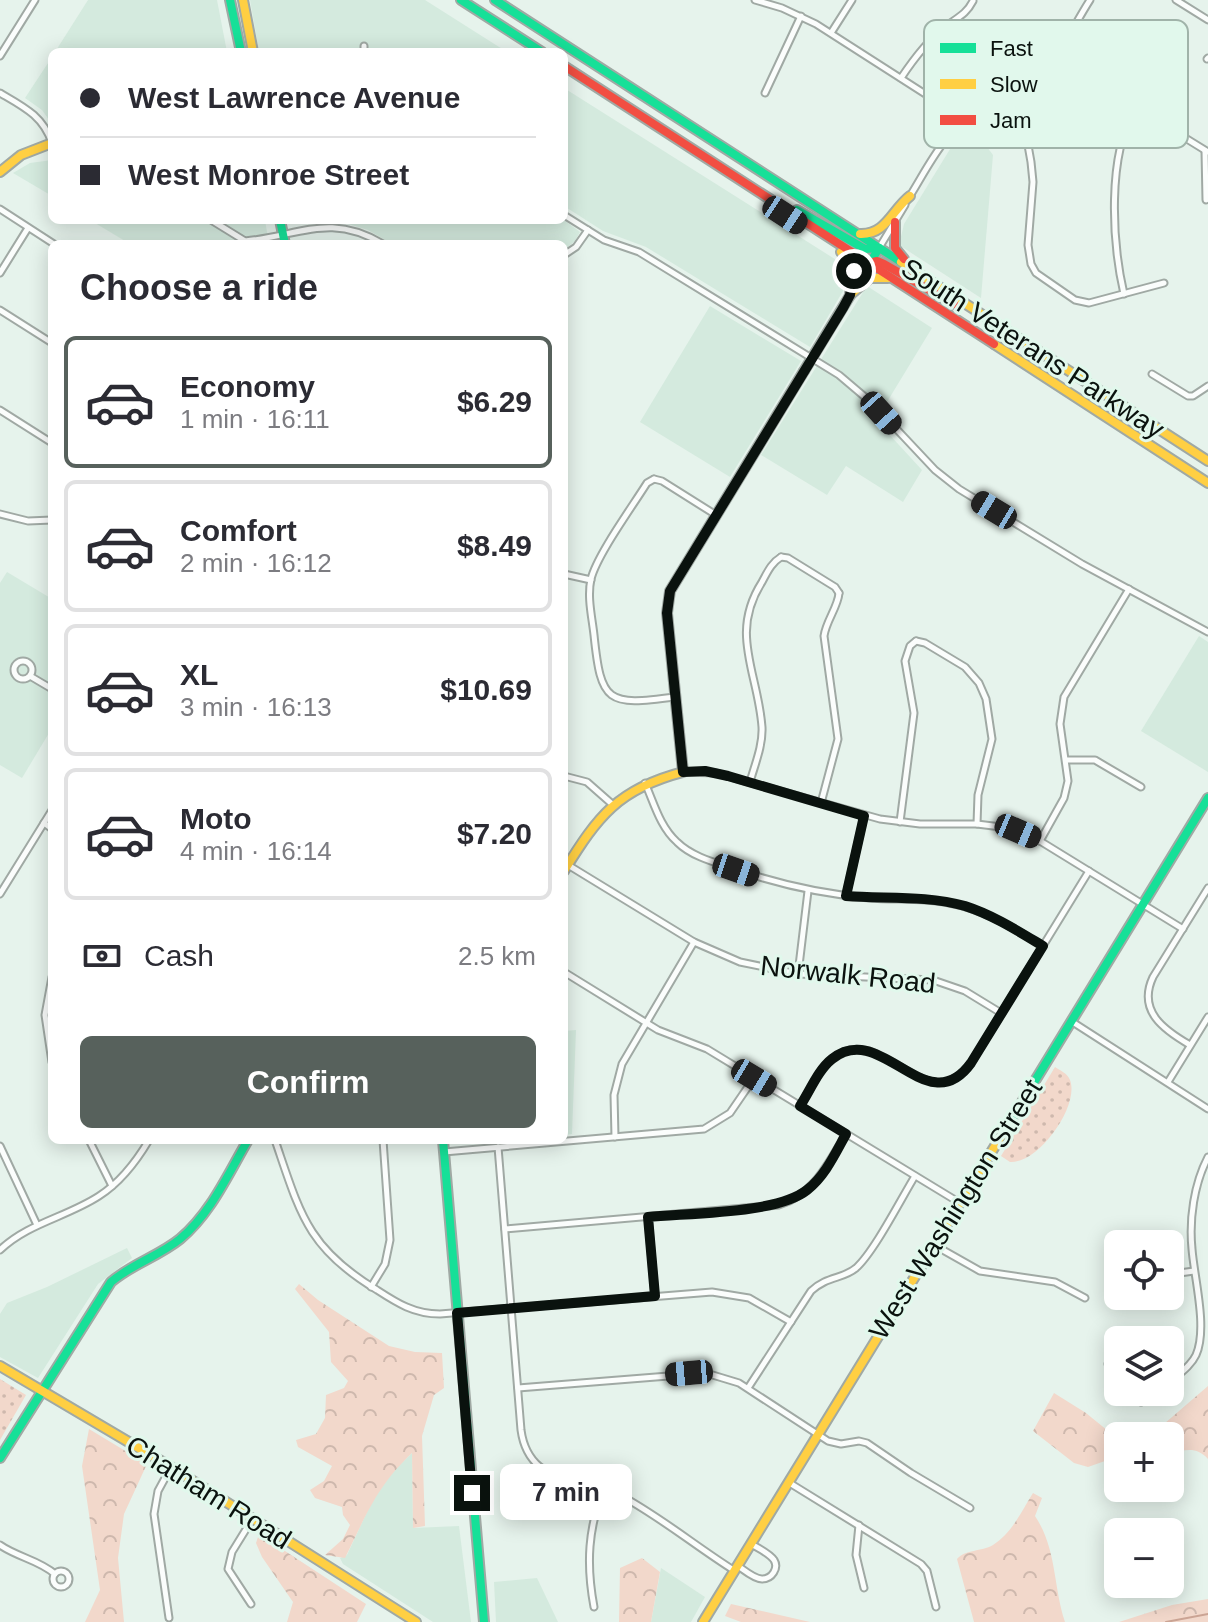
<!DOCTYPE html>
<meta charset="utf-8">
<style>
body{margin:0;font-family:Helvetica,sans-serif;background:#f7f7f7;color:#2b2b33;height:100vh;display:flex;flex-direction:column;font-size:30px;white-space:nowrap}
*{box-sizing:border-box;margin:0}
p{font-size:26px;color:#7c7c81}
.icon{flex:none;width:44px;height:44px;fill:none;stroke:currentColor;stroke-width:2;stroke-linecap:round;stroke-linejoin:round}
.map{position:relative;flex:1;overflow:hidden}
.sheet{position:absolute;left:48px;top:240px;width:520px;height:904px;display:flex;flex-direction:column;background:#fff;border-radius:12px;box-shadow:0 4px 20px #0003}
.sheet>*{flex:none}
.banner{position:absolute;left:48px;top:48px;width:520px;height:176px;border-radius:12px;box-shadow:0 4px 20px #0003;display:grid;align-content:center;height:176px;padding:0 32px;background:#fff}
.buttons{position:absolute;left:1104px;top:1230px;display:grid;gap:16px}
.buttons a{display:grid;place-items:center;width:80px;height:80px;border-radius:12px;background:#fff;box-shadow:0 4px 20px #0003;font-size:40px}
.end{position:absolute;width:36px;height:36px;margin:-18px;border:10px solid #0a120e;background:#fff;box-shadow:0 0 0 4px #fff}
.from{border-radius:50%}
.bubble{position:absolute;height:56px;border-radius:12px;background:#fff;box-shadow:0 4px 20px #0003;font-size:26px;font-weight:700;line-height:56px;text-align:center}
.car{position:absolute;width:24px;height:48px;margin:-24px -12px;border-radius:10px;box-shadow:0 0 6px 2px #0007;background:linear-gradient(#222 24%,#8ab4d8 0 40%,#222 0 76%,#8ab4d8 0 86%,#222 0)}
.banner b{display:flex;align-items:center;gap:28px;height:76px;font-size:30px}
.banner b+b{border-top:2px solid #e1e1e2}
.banner i{width:20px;height:20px;background:#2b2b33}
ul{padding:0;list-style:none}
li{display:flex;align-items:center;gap:24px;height:132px;margin:0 16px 12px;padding:0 16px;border:4px solid #e1e1e2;border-radius:12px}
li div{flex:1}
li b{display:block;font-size:30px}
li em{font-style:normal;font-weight:700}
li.on{border-color:#57615c}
li>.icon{width:72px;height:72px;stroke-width:1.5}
h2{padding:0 32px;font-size:36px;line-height:96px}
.pay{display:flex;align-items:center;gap:20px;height:88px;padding:0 32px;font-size:30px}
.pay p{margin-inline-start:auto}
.cta{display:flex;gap:16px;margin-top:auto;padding:16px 32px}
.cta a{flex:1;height:92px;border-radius:12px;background:#57615c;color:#fff;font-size:32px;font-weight:700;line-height:92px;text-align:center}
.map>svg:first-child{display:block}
</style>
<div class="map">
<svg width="1208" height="1622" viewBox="0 0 1208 1622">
<defs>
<pattern id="grass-dots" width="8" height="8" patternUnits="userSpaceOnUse" patternTransform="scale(2)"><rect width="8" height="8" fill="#f2d8cb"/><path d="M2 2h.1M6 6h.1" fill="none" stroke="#ceb8ad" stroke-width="1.8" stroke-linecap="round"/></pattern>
<pattern id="forest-crowns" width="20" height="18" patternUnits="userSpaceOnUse" patternTransform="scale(2)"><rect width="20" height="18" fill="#f2d8cb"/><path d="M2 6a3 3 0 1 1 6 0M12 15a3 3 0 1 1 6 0" fill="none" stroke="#ceb8ad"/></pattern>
</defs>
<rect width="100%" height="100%" fill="#e6f3ec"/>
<g fill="#d4eade">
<polygon points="88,0 217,0 227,52 55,52"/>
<polygon points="250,0 425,0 507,52 259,52"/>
<polygon points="52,57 52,124 42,110 25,98"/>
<polygon points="564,88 849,268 843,291 810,347 646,247 603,231 564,206"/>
<polygon points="971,126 993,155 981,298 899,245 904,224 955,141"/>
<polygon points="52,160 52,196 13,173 30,163"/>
<polygon points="90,220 265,220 269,244 130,244"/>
<polygon points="296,220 564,220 580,232 575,241 564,250 564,244 392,244 368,230 345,223 322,221 296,223"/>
<polygon points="867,286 932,328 876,420 922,470 903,502 846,466 827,495 761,455"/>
<polygon points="710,306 801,361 730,477 640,422"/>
<polygon points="7,572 52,599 52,728 22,778 0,765 0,583"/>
<polygon points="1199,636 1208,642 1208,772 1141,731"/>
<polygon points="576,1030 572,1134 564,1135 564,1031"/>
<polygon points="127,1248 132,1258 98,1284 38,1378 0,1357 0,1314 7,1303 47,1287"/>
<polygon points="412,1453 413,1528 459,1526 471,1622 433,1622 343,1564 340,1558 347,1555 372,1501 391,1473"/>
<polygon points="661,1568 705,1597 691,1622 651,1622"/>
<polygon points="537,1578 558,1622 496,1622 494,1582"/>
</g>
<g fill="url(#grass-dots)">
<path d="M1055,1067C1061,1071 1067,1073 1070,1080C1080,1106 1038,1164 1010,1162L1001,1156Z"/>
<polygon points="0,1379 26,1395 0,1440"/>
</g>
<g fill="url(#forest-crowns)">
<path d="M299,1284L318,1300L389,1346L415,1352L442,1353L444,1388L434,1395L422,1436L425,1526L413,1528L412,1453C376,1487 366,1516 345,1558L325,1555L343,1539L350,1525L343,1515L342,1507L315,1498L310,1490L324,1481L332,1466L298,1447L296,1440L316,1434L325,1418L326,1395L344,1388L348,1381L331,1362L329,1332L295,1289Z"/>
<path d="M1208,1386V1459C1196,1446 1185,1450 1170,1454V1436H1150Z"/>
<polygon points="1054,1393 1086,1413 1118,1439 1118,1466 1115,1467 1105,1461 1088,1467 1074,1463 1033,1431"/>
<polygon points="89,1429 147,1464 124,1514 118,1558 124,1622 85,1622 100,1590 82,1466"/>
<path d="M1033,1493L1042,1498L1035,1516C1057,1549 1053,1586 1065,1622H974L957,1559C966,1549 981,1552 993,1545C1012,1533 1021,1512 1033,1493Z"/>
<polygon points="259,1534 366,1604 357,1622 287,1622 293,1602 262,1557 256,1543"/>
<polygon points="642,1558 660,1572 651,1622 619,1622 620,1568"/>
<polygon points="1208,1599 1208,1622 1119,1622 1172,1605"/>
<polygon points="731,1604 810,1622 741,1622 725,1616"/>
</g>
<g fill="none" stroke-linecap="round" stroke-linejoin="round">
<polyline stroke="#cba494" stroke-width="2" points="1166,1622 1208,1614"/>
<g stroke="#a0a9a4" stroke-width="9">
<g id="street">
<polyline points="755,0 782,8 816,24 958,115 963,122"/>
<polyline points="1176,0 1208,20"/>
<polyline points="831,33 852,0"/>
<polyline points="364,46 364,52"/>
<polyline points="0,56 35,0"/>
<polyline points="1054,57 1208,152"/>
<polyline points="1207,59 1208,58"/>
<path d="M901,78C913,60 927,41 944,28C956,18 966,15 973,1"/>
<path d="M0,93C24,107 43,116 52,143"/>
<polyline points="765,93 801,16"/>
<polyline points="1013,100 1026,134 1031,162 1033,182 1028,245 1031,264 1036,273 1075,300 1089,303 1164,283"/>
<polyline points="1205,151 1206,200"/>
<path d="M910,196C928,167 944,132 975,114C994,103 1014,102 1031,87C1056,65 1072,28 1090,0"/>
<polyline points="0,209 54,244"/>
<polyline points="564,215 604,240 639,252 839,375 872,403 935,470 959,489 1082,564 1208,632"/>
<path d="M211,220L245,241C299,236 330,212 383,244"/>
<polyline points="879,248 905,205"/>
<polyline points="564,255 576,247 588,230"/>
<polyline points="0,273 28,228"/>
<path d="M1124,294C1112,242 1107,156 1135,109"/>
<polyline points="0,310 52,343"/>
<polyline points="1152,374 1188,396 1193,396 1208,386"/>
<polyline points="0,410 52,443"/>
<path d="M654,479L647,483C632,507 597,555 591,579C587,597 592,617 594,635C601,703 607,706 675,697"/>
<polyline points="654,479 662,481 716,515"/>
<polyline points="0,514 28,521 52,520"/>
<polyline points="781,557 788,558 835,587 839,593"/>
<polyline points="564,574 591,580"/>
<polyline points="916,641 925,643 965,667 979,683 986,699 992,739 978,795 977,824"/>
<circle cx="23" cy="670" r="9"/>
<polyline points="30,676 52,689"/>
<polyline points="1067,760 1095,760 1141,787"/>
<polyline points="683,772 716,773 880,819 920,824 977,824 1009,828 1040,841 1183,929"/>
<polyline points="564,776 587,782 612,804"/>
<path d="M750,782C755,764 763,745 762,727C758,672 729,634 762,582C767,573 771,563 781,557"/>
<path d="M645,783C654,803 660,827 677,842C691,856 713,862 732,868C777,884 822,894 869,898C896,900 923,898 949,903C984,909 1013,928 1043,946"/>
<path d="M821,803L838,739L824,636C826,621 838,607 839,593"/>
<polyline points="900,822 914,713 905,661 910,646 916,641"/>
<polyline points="44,823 52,829"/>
<polyline points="1040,841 1064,798 1068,781 1060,724 1064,697 1129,589"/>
<polyline points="568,865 694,942 740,962 798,974 933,980 965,991 1001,1013"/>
<polyline points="0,894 52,810"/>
<polyline points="846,896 864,816"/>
<polyline points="564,972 658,1030 707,1049 960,1203"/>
<polyline points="798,974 808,891"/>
<polyline points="52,977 45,1015 52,1062"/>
<polyline points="1071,1021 1208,1109"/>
<path d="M1190,1045C1164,1030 1137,1011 1153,977L1208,888"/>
<polyline points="1168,1082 1208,1017"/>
<path d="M800,1106C810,1091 818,1070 832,1059C881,1018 927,1124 971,1063L1089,871"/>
<polyline points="615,1137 614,1095 622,1064 694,942"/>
<polyline points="89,1140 112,1186"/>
<path d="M275,1140C300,1213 307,1248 377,1290C397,1303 414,1314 440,1314L712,1292L749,1298L791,1322"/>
<polyline points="0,1146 37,1225"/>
<path d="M498,1147L521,1430C523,1445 528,1457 540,1467C558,1480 593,1483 616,1493C657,1514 695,1546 735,1571"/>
<polyline points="444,1152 704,1129 730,1113 754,1078"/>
<polyline points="648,1217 655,1296"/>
<path d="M505,1229L779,1205C814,1195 828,1163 846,1134"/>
<polyline points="934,1245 980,1271 1055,1282 1085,1298"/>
<path d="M0,1250C28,1223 67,1217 99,1196C121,1182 136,1162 149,1140"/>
<polyline points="1172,1274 1194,1271"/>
<polyline points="371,1287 385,1264 390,1240 383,1140"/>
<polyline points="1108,1364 1118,1387"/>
<path d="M1170,1382C1179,1374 1191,1366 1196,1355C1208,1328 1194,1277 1192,1249C1189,1219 1194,1184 1208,1157"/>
<polyline points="518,1388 706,1373 739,1383 828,1441 841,1444 859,1441 867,1443 911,1473 970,1508"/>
<path d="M748,1388L811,1291C827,1276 843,1279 856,1268C874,1252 901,1199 915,1176"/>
<polyline points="1123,1392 1141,1402 1159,1392"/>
<polyline points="788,1482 921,1564 927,1571 936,1607"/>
<polyline points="859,1525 856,1555 864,1588"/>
<path d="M0,1545C17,1557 39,1560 55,1574"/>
<path d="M738,1566C744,1570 754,1579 762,1579C772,1579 779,1568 774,1560C769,1553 758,1548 751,1544"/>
<circle cx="61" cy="1579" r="8"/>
<polyline points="251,1604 228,1569 232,1552 253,1518"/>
<path d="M594,1607C586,1564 588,1528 604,1488"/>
<polyline points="169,1618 154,1514 158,1491 171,1467"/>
</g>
</g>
<g stroke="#a0a9a4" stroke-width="12">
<g id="fast">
<polyline points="230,0 241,52"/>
<polyline points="461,0 542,52"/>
<polyline points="495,0 901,262"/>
<polyline points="797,210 865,249 879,248"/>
<polyline points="280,220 285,244"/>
<polyline points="804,371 879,248"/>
<polyline points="1003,1133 1208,798"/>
<polyline points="443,1140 484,1622"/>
<path d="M0,1458L111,1282C132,1264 159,1256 180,1239C211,1213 228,1174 248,1140"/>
</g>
</g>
<g stroke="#a0a9a4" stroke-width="12">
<g id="slow">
<polyline points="243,0 253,52"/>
<polyline points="0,172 21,155 52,143"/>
<path d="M860,234C886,235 892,210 910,196"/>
<polyline points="841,252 852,266 850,295"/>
<polyline points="901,262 1208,461"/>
<polyline points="850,295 870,278 888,278"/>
<polyline points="994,344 1208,483"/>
<path d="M564,871C598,816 618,789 683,772L667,613L670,591L804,371"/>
<polyline points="0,1366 171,1467 416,1622"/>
<polyline points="703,1622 1003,1133"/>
</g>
</g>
<g stroke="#a0a9a4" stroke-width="12">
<g id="jam">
<polyline points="564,66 994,344"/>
<polyline points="895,222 895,248 904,259"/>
<polyline points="869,263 877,261 884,264 954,304"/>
</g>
</g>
<use href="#street" stroke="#fbfdfc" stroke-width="5"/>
<use href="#fast" stroke="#16e098" stroke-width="8"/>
<use href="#slow" stroke="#ffcf43" stroke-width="8"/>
<use href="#jam" stroke="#f24e42" stroke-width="8"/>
</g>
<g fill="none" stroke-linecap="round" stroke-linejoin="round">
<path stroke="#0a120e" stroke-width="10" d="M472,1493L457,1313L655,1296L648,1217C689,1213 777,1214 807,1190C825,1176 835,1154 846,1134L800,1106C810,1091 818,1070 832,1059C881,1019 927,1124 971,1063L1043,946C1018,931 993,915 965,906C926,895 885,899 846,896L864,816L728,776L705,771L683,772L667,613L670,591L843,308L850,295L854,271"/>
</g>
<g text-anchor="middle" stroke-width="6" stroke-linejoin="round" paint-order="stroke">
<g font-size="28" fill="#0a120e" stroke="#e1f8ec">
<text transform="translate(1033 348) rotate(33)" y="10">South Veterans Parkway</text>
<text transform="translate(848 974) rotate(6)" y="10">Norwalk Road</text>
<text transform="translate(955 1209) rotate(-58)" y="10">West Washington Street</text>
<text transform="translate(209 1492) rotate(32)" y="10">Chatham Road</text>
</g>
</g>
<rect x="924" y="20" width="264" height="128" rx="12" fill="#e1f8ec" stroke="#a0b3a9" stroke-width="2"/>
<rect x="940" y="43" width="36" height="10" fill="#16e098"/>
<rect x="940" y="79" width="36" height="10" fill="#ffcf43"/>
<rect x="940" y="115" width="36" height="10" fill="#f24e42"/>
<g font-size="22" fill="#0a120e">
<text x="990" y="56">Fast</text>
<text x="990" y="92">Slow</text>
<text x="990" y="128">Jam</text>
</g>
</svg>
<div class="buttons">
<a><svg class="icon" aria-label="locate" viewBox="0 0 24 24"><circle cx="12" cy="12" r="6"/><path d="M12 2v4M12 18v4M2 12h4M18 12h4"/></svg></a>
<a><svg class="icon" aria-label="layers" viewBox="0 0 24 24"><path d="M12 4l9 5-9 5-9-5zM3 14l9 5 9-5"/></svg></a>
<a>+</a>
<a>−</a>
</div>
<i class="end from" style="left:854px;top:271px"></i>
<i class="end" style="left:472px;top:1493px"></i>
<div class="bubble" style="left:500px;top:1464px;width:132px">7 min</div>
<i class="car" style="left:785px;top:215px;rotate:123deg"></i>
<i class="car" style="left:881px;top:413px;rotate:138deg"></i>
<i class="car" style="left:994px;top:510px;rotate:301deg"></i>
<i class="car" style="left:1018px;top:831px;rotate:113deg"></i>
<i class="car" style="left:736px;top:870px;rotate:109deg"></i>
<i class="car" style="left:754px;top:1078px;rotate:121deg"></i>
<i class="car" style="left:689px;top:1373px;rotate:265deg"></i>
<div class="banner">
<b><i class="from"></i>West Lawrence Avenue</b>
<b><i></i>West Monroe Street</b>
</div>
<section class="sheet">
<h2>Choose a ride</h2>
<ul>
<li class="on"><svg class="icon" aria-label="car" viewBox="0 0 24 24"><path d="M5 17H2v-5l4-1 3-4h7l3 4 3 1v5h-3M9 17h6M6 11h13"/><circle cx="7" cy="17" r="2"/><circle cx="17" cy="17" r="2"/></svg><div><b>Economy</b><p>1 min · 16:11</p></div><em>$6.29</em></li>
<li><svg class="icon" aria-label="car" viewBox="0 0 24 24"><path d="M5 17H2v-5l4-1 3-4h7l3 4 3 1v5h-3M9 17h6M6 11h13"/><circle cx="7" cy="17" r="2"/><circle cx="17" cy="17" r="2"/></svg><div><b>Comfort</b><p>2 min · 16:12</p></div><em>$8.49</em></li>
<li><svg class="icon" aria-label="car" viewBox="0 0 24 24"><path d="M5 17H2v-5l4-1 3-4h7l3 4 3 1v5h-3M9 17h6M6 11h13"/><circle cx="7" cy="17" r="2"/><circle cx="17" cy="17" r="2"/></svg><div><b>XL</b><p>3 min · 16:13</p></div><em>$10.69</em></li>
<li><svg class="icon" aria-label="car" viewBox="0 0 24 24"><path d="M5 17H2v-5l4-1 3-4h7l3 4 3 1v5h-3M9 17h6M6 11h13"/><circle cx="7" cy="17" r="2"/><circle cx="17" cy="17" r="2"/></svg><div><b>Moto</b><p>4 min · 16:14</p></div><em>$7.20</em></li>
</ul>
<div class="pay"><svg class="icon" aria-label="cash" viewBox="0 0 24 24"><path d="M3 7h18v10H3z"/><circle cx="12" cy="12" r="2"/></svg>Cash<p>2.5 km</p></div>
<div class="cta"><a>Confirm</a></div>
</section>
</div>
